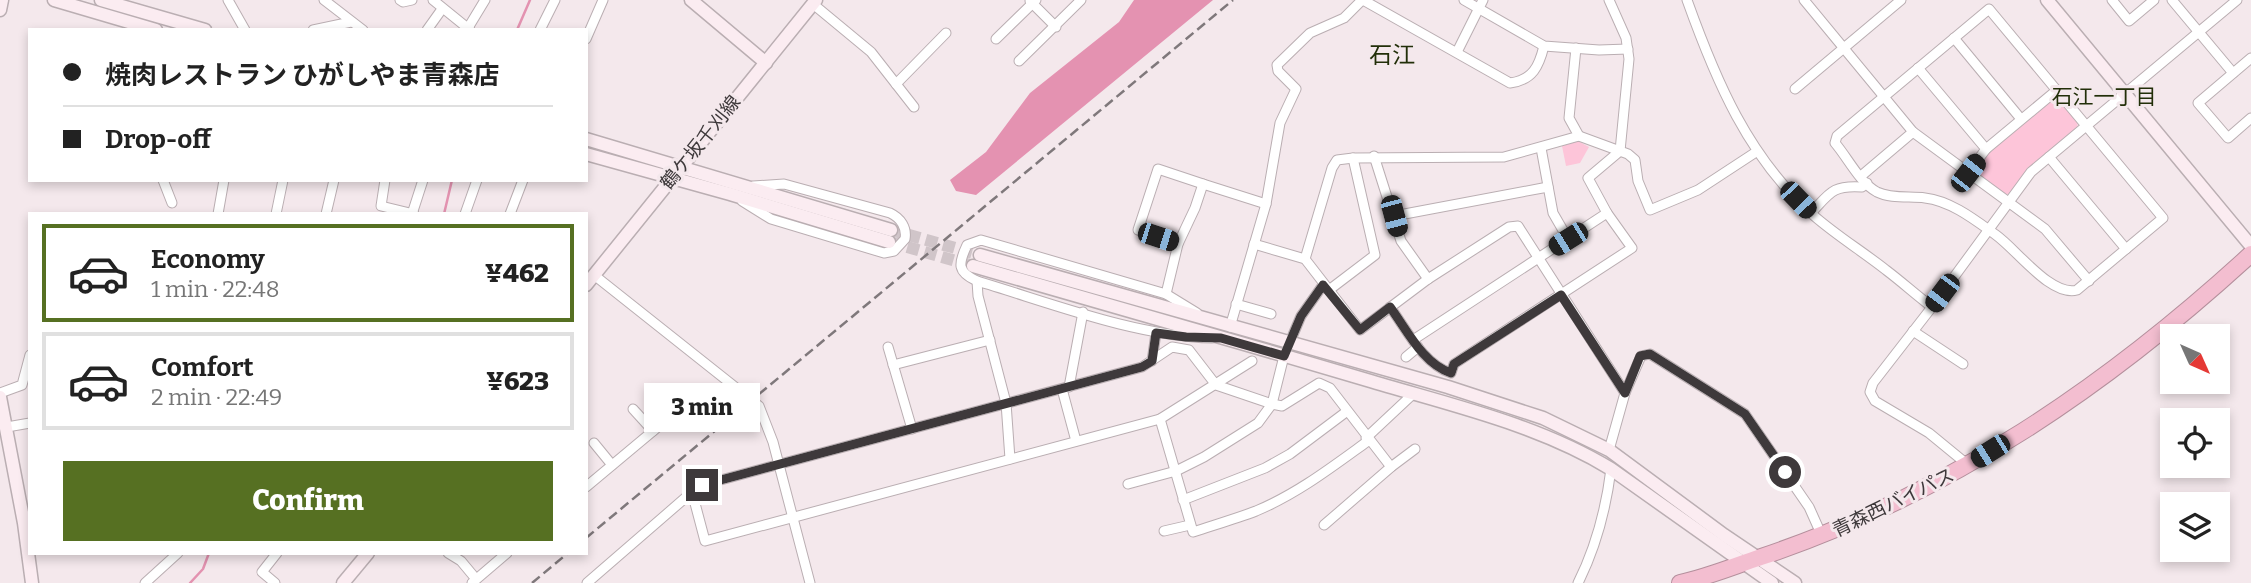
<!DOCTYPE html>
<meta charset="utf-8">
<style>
body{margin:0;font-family:Bitter,"Noto Sans JP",serif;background:#f2f2f2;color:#222;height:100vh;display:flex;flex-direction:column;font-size:26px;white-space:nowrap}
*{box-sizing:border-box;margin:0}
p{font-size:23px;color:#767676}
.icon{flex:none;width:38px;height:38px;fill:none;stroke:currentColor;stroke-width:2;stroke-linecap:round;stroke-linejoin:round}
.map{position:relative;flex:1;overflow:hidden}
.details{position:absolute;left:28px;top:212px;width:560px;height:343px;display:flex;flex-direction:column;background:#fff;border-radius:0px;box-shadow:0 4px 10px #0003}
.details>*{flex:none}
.top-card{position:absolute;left:28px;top:28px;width:560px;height:154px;border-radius:0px;box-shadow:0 4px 10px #0003;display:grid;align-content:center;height:154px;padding:0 35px;background:#fff}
.needle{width:46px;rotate:135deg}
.tools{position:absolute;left:2160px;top:324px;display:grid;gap:14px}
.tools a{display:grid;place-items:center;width:70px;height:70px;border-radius:0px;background:#fff;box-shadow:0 4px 10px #0003;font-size:35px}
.end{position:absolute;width:32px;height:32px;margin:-16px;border:9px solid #3e393b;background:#fff;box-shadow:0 0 0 4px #fff}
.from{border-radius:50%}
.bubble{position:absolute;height:49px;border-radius:0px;background:#fff;box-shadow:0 4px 10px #0003;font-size:23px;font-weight:800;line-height:49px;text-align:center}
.car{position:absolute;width:21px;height:42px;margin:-21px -10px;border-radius:9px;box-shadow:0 0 5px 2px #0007;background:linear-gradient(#222 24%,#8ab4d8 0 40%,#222 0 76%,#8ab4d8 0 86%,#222 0)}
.top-card b{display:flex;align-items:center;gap:24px;height:66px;font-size:26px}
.top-card b+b{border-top:2px solid #e0e0e0}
.top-card i{width:18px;height:18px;background:#222}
ul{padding:12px 0 0;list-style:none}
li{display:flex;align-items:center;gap:21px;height:98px;margin:0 14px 10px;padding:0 21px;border:4px solid #e0e0e0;border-radius:0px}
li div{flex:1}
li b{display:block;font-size:26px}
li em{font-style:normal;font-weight:800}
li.on{border-color:#567022}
li>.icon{width:63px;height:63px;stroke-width:1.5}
.cta{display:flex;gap:14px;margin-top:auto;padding:14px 35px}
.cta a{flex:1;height:80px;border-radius:0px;background:#567022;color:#fff;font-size:28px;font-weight:800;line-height:80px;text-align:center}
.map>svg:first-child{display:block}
</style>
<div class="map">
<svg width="2251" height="583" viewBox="0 0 2251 583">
<rect width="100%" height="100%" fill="#f4e8ec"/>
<g fill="#fdc5d9">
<path d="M2052,99H2059L2078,121L2077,129L2010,194H2005L1978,175C1978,151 2034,114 2052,99Z"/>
<polygon points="1578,141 1589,147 1580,163 1566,166 1562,146"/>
</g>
<polygon fill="#e492b1" points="1134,0 1213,0 976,195 956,191 950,180 986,152 1030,93 1119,22"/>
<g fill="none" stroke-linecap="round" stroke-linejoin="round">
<g stroke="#e392b0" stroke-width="2.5">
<polyline points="517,30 530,0"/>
<polyline points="444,214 452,180"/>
<polyline points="190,583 203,569 209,553"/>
</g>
<g stroke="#d0c5c9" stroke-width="12" stroke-dasharray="12 6" stroke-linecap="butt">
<polyline points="891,230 980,255"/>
<polyline points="890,242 973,266"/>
</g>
<g stroke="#baaeb2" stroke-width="11">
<g id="street">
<polyline points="228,0 245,30"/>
<polyline points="324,0 363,30"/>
<polyline points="400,0 403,2 412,0"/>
<polyline points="433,0 470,30"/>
<path d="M1363,0L1510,83C1533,80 1539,66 1544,46"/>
<polyline points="1464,0 1544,46 1599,50 1628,49"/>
<path d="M1687,0C1716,81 1748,157 1813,215C1837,236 1862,251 1886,270C1902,282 1916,295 1932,307L1873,383L1870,392L1875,401L1929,433L1968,465"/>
<polyline points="1804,0 1913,132 2045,229 2089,281"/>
<polyline points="2112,0 2129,21 2154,0"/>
<polyline points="2172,0 2233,73"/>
<polyline points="1030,1 1056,27"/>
<polyline points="813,4 871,52 914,107"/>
<path d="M1989,9L2163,218L2077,290C2051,297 2017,250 1996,235C1975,220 1951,201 1925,198C1910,196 1891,199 1877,192C1859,182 1848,158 1835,143L1837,136Z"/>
<polyline points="468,28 485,0"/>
<polyline points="313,30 351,22"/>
<polyline points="427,30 442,9"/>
<polyline points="540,30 555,0"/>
<polyline points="1954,38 2021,119"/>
<polyline points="586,39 603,0"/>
<polyline points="996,39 1036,0"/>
<polyline points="1576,48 1569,118 1579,136"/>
<polyline points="1457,52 1483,0"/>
<polyline points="2251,58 2198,103 2228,138 2251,118"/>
<polyline points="1019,61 1081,0"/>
<polyline points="1918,68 1986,149"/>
<polyline points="896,84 946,33"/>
<polyline points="1795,89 1901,0"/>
<polyline points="1541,148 1553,213 1568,239"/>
<polyline points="1374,156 1401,241 1428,279"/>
<polyline points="2049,157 2126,249"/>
<polyline points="1968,173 1986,149 2057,90"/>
<polyline points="1861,176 1913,132"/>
<polyline points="163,180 172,203"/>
<polyline points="385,180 381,206 414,214"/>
<path d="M742,201L771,219L884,253L894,251L905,239C907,228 901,218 890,213L784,184L753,186"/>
<path d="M1811,213C1830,193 1832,185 1862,187L1867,183"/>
<polyline points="218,214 224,180"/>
<polyline points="276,214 283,180"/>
<polyline points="326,214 334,180"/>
<polyline points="412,214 423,180"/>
<polyline points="465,214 477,180"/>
<polyline points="510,214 523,180"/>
<polyline points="1394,216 1548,187"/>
<polyline points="1178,244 1138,230 1158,169 1203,184"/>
<polyline points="1254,244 1305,259 1360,330 1428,279 1509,227 1518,226 1625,393 1609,450"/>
<polyline points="1305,259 1332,168 1337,160 1353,158"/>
<polyline points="594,275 759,406 773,442 810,583"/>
<polyline points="977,281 978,296 1006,403 1010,459"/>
<polyline points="1329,290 1375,255 1353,158 1504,157 1579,136 1628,154 1635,160 1638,181 1650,210 1698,190 1756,152"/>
<polyline points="1166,294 1178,244 1195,208 1203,184 1266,204"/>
<polyline points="1236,304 1271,314"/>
<path d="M1390,307C1407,330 1423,364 1451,373L1454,364L1632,248L1607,213L1588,178L1620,151L1629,59L1626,38L1609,0"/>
<polyline points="1932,307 2031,172 2237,0"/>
<path d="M1197,313L1166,294L981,240L967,245C958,264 957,272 977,281C1051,303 1135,336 1212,338"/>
<polyline points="1230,327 1266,204 1280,123 1296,89 1278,71 1277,65 1310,33 1344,18 1362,0"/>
<polyline points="1913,331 1963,364"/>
<polyline points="1413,340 1607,213"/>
<polyline points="888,347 912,429"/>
<polyline points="1406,357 1418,347"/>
<polyline points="1152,361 1156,333"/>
<polyline points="893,365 990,340"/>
<polyline points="1069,387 1083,312"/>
<polyline points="1062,389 1076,441"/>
<polyline points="0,393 22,385 30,355"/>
<polyline points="1625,393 1641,356 1650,354 1745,414 1809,507 1822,536"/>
<polyline points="633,409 653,431"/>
<path d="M1160,419L1193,532C1214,525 1235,519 1256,511C1297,494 1332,467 1368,441"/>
<polyline points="7,427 30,423"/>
<polyline points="1366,438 1413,394"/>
<polyline points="594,443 612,465"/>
<polyline points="1128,484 1176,471 1204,457 1258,423 1272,404 1284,356 1301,316 1323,285"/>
<polyline points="586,487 659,426"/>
<polyline points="692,492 705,541 1160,419 1252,361"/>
<polyline points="1183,500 1265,468 1290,454 1346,412"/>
<polyline points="1324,525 1391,467 1415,449"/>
<polyline points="1164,531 1190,525"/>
<polyline points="448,553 461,561 476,579"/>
<polyline points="145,583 178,553"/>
<polyline points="275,583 262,572 277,553"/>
<polyline points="472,583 507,553"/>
<polyline points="587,583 692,492 702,485 1142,367 1172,347 1189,350 1216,385 1272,404 1282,406 1319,383 1330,388 1391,467"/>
<path d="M1578,583C1596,547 1606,509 1611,469"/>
</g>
</g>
<g stroke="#baaeb2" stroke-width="15">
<g id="secondary">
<polyline points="54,0 156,30"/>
<polyline points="101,0 205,30"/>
<polyline points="691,0 766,63"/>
<polyline points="2047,0 2251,246"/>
<polyline points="0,10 2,0"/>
<polyline points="586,139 891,230"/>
<polyline points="586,154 730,194 889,242"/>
<polyline points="980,255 1448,387 1543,418 1609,450 1724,535 1795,583"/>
<path d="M973,266C1105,304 1236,341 1367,380C1450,405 1537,424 1611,469L1772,583"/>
<polyline points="586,285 816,0"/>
<polyline points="0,397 24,523 32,583"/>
<polyline points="343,583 368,553"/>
</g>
</g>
<g stroke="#b48f9c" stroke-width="18">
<path id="highway" d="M1680,583C1708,577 1734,566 1761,557C1949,494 2106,387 2251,254"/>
</g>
<use href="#street" stroke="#fff" stroke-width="9"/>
<use href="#secondary" stroke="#fbecf1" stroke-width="12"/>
<use href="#highway" stroke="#f3bed0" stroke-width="16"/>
<g stroke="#7f787b" stroke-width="2.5" stroke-dasharray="10 5" stroke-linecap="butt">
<polyline points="586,538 1233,0"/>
<polyline points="532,583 568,553"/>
</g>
</g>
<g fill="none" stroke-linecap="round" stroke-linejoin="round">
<path stroke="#3e393b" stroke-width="9" d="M702,485L1142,367L1152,361L1156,333L1186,337L1221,338L1284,356L1301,316L1323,285L1360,330L1390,307C1407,330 1423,364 1451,373L1454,364L1561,295L1625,393L1640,356L1650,354L1745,414L1785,472"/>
</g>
<g text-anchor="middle" stroke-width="6" stroke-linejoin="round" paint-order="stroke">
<g font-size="19" fill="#3e393b" stroke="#f4e8ec">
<text transform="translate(700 142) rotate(-51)" y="7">鶴ケ坂千刈線</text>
<text transform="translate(1893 502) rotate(-26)" y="7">青森西バイパス</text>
</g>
<g font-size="21" fill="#222f09" stroke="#f4e8ec">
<text x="2104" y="104">石江一丁目</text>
</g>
<g font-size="23" fill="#222f09" stroke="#f4e8ec">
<text x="1392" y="63">石江</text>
</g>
</g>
</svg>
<div class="tools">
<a><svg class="needle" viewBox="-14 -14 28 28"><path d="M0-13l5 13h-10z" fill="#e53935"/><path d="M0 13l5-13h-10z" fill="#767676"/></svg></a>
<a><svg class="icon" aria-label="locate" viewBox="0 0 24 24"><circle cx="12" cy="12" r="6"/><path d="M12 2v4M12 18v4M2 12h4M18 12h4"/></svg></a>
<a><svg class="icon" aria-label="layers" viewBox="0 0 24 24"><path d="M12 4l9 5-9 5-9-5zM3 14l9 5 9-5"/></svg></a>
</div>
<i class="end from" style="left:1785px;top:472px"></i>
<i class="end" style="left:702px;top:485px"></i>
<div class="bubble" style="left:644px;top:383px;width:116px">3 min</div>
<i class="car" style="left:1968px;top:173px;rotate:38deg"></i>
<i class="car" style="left:1798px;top:200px;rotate:136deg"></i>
<i class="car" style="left:1394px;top:216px;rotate:165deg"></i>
<i class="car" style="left:1158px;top:237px;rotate:108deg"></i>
<i class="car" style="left:1568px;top:239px;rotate:238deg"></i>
<i class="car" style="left:1942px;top:293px;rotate:217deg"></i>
<i class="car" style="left:1990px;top:451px;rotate:238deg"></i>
<div class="top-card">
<b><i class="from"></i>焼肉レストラン ひがしやま青森店</b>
<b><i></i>Drop-off</b>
</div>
<section class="details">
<ul>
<li class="on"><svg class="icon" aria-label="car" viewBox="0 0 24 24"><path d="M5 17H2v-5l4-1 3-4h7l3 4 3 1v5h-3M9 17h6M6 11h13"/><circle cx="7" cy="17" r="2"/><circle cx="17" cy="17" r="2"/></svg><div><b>Economy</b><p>1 min · 22:48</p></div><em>¥462</em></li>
<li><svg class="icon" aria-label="car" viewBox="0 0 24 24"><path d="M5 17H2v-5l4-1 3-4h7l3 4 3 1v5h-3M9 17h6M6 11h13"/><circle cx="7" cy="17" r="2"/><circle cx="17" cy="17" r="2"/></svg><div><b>Comfort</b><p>2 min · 22:49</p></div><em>¥623</em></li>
</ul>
<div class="cta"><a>Confirm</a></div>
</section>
</div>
